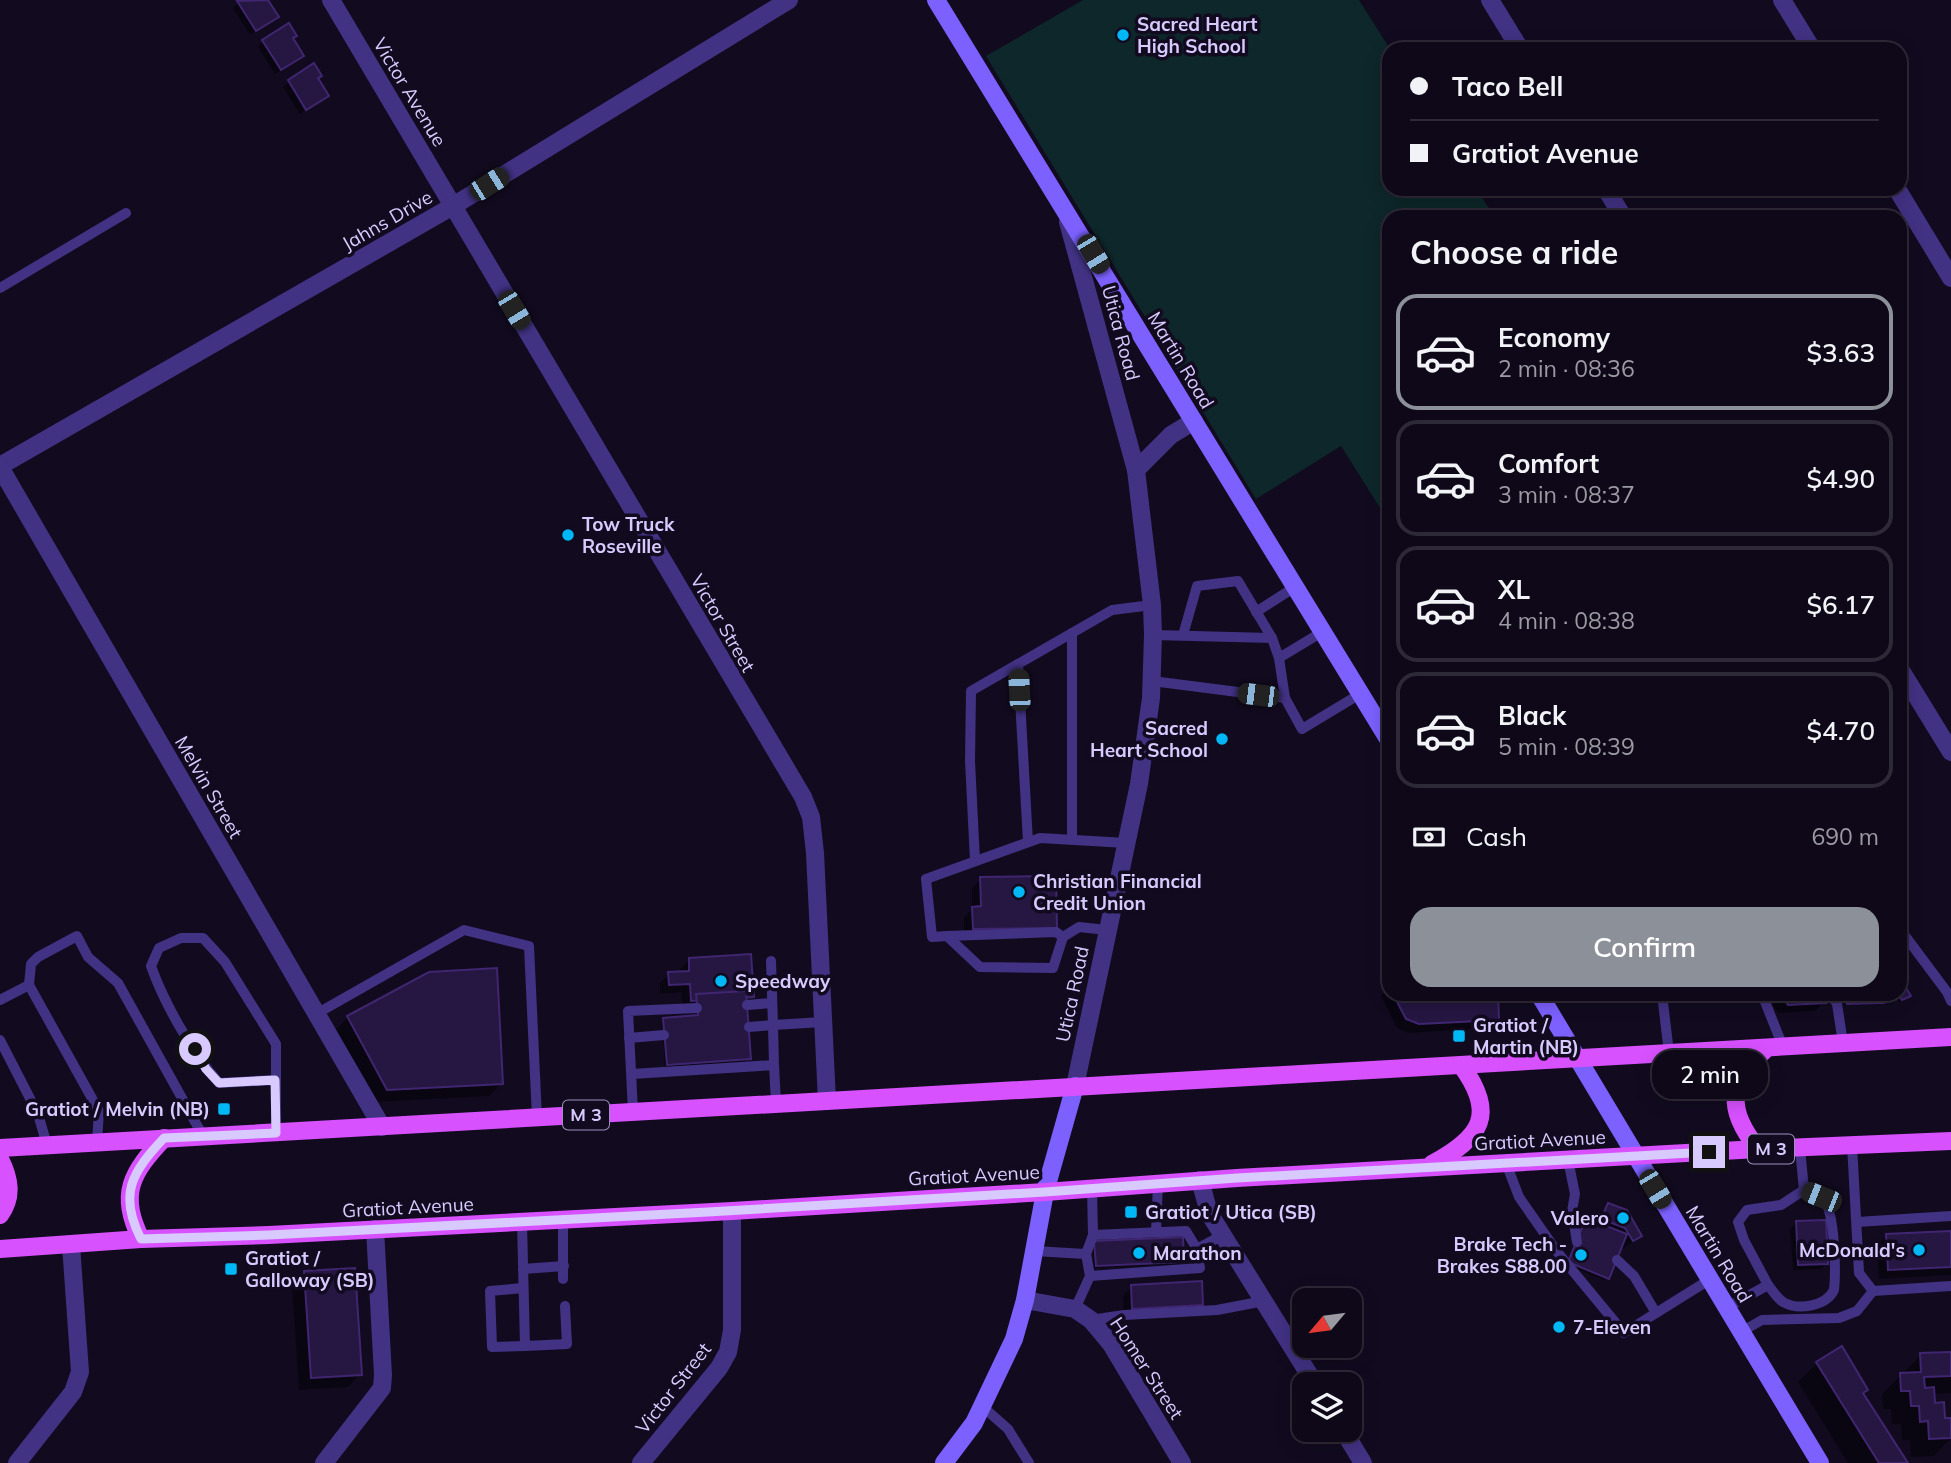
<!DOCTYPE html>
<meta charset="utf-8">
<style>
body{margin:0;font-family:Mulish,sans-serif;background:#171121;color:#f1f3f6;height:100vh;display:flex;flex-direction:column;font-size:26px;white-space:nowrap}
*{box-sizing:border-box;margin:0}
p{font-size:23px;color:#9b9aa2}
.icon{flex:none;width:38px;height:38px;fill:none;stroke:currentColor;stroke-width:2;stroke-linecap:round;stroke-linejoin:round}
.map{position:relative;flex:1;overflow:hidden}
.drawer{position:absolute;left:1382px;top:210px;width:525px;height:791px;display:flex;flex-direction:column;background:#0e0818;border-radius:21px;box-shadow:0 4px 18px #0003,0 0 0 2px #2e2937}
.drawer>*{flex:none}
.banner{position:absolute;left:1382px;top:42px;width:525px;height:154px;border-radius:21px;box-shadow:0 4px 18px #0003,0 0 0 2px #2e2937;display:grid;align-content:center;height:154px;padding:0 28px;background:#0e0818}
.needle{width:46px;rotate:241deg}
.buttons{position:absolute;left:1292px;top:1288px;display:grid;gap:14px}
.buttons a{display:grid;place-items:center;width:70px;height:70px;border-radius:14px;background:#0e0818;box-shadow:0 4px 18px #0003,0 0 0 2px #2e2937;font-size:35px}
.end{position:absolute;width:32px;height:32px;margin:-16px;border:9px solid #d8caff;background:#111;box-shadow:0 0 0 4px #111}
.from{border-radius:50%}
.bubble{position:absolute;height:49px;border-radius:21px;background:#0e0818;box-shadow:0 4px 18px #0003,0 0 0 2px #2e2937;font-size:23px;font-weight:600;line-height:49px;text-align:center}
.car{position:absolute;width:21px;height:42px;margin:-21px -10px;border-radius:9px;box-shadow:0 0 5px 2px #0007;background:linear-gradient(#222 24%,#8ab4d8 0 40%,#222 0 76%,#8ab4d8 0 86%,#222 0)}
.banner b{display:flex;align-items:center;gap:24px;height:66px;font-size:26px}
.banner b+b{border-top:2px solid #2e2937}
.banner i{width:18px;height:18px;background:#f1f3f6}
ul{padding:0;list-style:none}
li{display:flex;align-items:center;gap:21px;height:116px;margin:0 14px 10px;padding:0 14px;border:4px solid #2e2937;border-radius:21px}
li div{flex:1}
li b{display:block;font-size:26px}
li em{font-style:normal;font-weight:600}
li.on{border-color:#8c9099}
li>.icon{width:63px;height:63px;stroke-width:1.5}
h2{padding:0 28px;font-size:32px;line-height:84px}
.pay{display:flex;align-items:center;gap:18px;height:77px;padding:0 28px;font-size:26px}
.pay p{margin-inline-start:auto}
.button{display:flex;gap:14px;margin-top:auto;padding:14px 28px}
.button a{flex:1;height:80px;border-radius:21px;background:#8c9099;color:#fff;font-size:28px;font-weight:600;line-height:80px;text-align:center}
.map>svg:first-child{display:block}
</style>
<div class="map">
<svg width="1951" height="1463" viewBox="0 0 1951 1463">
<rect width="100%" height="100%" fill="#120b20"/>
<polygon fill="#0e272a" points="1083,0 1359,0 1390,49 1390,189 1477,189 1494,217 1390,217 1389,522 1341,446 1256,499 986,56"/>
<g fill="#0007">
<polygon points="242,0 267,0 277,16 250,35 233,8"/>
<polygon points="264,41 302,55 275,74 258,47"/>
<polygon points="314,65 317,79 327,95 300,114 283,87"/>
<polygon points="981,879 1046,936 964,938 964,918 972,909 972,888"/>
<polygon points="689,960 752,996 745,1003 749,1059 747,1061 665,1067 662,1022 664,1020 696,1017 695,1009 683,1009 681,992 660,994 660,983 669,974 680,973 680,970"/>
<polygon points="1390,987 1390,994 1496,994 1497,1019 1488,1028 1409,1033 1397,1028 1381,996"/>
<polygon points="1766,994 1819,994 1824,1002 1815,1011 1778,1013"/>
<polygon points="1837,994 1892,994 1880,1005 1844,1005"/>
<polygon points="1894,994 1900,994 1906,998 1899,1002"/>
<polygon points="348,1018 501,1084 489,1096 375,1102 335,1030"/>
<polygon points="1609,1205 1640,1236 1623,1249 1621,1245 1605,1280 1567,1265 1597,1219 1622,1228 1622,1225 1598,1216"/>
<polygon points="1796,1223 1827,1263 1821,1269 1793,1270 1790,1229"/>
<polygon points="1951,1232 1951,1275 1879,1279 1877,1245 1887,1236"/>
<polygon points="1093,1245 1183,1261 1180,1264 1094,1268"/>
<polygon points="305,1273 360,1374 348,1387 299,1390 292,1286"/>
<polygon points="1132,1287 1202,1304 1192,1313 1124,1317 1123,1296"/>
<polygon points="1841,1349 1862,1394 1906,1463 1848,1463 1798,1382 1817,1363"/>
<polygon points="1951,1353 1951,1393 1933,1394 1933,1405 1943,1420 1951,1420 1951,1438 1934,1456 1911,1457 1910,1440 1902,1440 1901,1424 1892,1424 1891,1409 1883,1409 1882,1394 1921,1355"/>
</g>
<g fill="#251642" stroke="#402670" stroke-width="2">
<polygon points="268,0 279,17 256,31 237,1"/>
<polygon points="289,23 297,36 293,38 304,56 281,70 262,40"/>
<polygon points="314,63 322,76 318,78 329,96 306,110 288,80"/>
<polygon points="1056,876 1057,928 973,929 972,907 981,906 980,877"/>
<polygon points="751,954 754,997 691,1001 690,984 669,985 668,972 689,971 689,958"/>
<polygon points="497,968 503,1084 387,1090 347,1016 429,972"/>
<polygon points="1900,978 1911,996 1902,1000 1898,994 1900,994"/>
<polygon points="746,991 751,1059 667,1065 663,1018 698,1015 696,994"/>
<polygon points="1393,994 1498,994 1499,1020 1419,1024 1406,1019"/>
<polygon points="1781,994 1821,994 1826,1003 1788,1005"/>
<polygon points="1841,994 1894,994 1884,1003 1847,1004"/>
<polygon points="1608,1203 1627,1210 1642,1236 1633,1241 1625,1228 1601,1219"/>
<polygon points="1586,1218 1627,1234 1609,1279 1568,1262"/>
<polygon points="1826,1220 1828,1264 1798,1265 1796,1221"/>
<polygon points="1951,1231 1951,1267 1888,1270 1886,1234"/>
<polygon points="1183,1237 1184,1262 1096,1266 1094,1241"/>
<polygon points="355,1268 362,1375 311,1378 304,1271"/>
<polygon points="1202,1281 1203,1305 1132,1309 1131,1285"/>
<polygon points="1842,1346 1868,1390 1863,1393 1908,1463 1879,1463 1816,1362"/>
<polygon points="1951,1352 1951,1376 1924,1377 1925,1388 1934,1387 1935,1403 1944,1402 1945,1418 1951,1418 1951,1438 1929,1439 1928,1421 1920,1422 1919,1406 1911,1406 1910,1391 1901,1391 1900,1373 1921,1372 1920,1353"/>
</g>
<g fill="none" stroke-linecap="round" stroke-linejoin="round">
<g stroke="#413283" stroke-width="10">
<polyline points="0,288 126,213"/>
<polyline points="1256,612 1295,587"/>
<polyline points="1072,633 1072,840"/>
<polyline points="1153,635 1272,638"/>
<polyline points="1279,658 1322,632"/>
<polyline points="1018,664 1028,842"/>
<polyline points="1152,681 1285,698 1279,658 1272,638 1238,581 1197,586 1183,635"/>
<polyline points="1285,698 1302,729 1360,694"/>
<polyline points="975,861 970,761 971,691 1112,610 1152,605"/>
<polyline points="1900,929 1947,992 1951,1001"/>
<polyline points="1107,930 1079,927 1063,937 1053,968 980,967 947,936 932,937 926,879 1040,838 1126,843"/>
<polyline points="947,936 1056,932 1063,937"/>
<polyline points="771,961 773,1025 823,1022"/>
<polyline points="1593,994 1605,997 1615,994"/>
<polyline points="1662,994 1669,1053"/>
<polyline points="1762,994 1783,1047"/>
<polyline points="1831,994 1837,1004 1843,1043"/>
<polyline points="0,1000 29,985"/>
<polyline points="747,1005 772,1003"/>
<polyline points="316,1014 464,930 529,946 537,1118"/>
<polyline points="749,1027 773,1025 774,1065"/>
<polyline points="629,1038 664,1035"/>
<polyline points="0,1040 38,1114 47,1145"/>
<polyline points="632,1074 774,1065 776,1103"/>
<path d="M275,1080L219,1083C193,1054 164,1003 151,966L159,948L181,938H203L225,962L276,1044V1133"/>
<polyline points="633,1112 628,1011 697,1008"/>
<polyline points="97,1142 99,1111 29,985 31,964 38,957 77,936 88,957 118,983 203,1136"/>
<polyline points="1852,1145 1859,1273 1873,1291 1951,1286"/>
<polyline points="1568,1160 1575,1194 1572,1211 1577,1242"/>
<polyline points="1506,1163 1519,1197 1558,1253 1624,1333 1709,1280"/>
<polyline points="563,1220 563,1279"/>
<polyline points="522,1222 525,1346 567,1344 565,1306"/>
<polyline points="1857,1222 1951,1216"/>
<polyline points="1156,1232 1158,1183"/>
<polyline points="1093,1235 1186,1231 1197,1249"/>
<polyline points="1034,1251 1086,1254"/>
<polyline points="1617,1260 1634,1276 1656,1313"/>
<polyline points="523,1269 564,1266"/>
<polyline points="1090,1276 1200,1268 1197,1249 1223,1235"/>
<path d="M1768,1285C1773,1291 1777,1298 1783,1302C1799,1311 1826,1306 1834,1290C1836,1273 1835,1213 1824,1200C1819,1195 1810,1193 1804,1190"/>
<polyline points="523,1288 490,1291 492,1347 525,1346"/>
<polyline points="1726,1308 1768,1285 1744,1240 1738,1222 1747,1210 1781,1205 1804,1190 1800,1148"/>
<polyline points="1075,1309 1090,1276 1086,1254 1093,1235 1092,1189"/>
<polyline points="1091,1320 1124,1315 1217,1310 1264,1301"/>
<polyline points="1741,1332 1762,1320 1839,1318 1857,1311 1873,1291"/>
<polyline points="983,1407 1008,1429 1029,1463"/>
</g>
<g stroke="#413283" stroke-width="18">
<polyline points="331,0 803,797 811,817 815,853 827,1101"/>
<polyline points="1490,0 1520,49"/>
<polyline points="1782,0 1812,49"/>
<polyline points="1606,189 1623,217"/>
<polyline points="1897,189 1951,278"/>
<polyline points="1068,222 1136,470 1152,605 1153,635 1151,698 1139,784 1075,1086"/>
<polyline points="0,466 453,206 789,0"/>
<polyline points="0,467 382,1127"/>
<polyline points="1136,470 1171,435 1194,421"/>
<polyline points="1900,669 1951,752"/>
<polyline points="1200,1180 1209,1213 1315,1384"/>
<polyline points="1025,1300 1075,1309 1091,1320 1111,1344 1182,1463"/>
<polyline points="1343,1430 1363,1463"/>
<polyline points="17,1463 73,1392 80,1372 71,1245"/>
<polyline points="324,1463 382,1388 383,1375 375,1229"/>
<polyline points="641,1463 719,1368 728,1352 732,1330 732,1211"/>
</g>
<g stroke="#7c61ff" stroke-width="18">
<polyline points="936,0 1390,742"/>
<polyline points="1539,994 1820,1463"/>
<polyline points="944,1463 974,1423 1014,1339 1025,1300 1045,1192 1075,1086"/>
</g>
<g stroke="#d851ff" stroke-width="18">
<polyline points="0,1148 1951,1037"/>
<path d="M1758,1149C1725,1108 1729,1083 1767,1048"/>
<path d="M0,1159C10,1179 13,1197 0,1215"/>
<path d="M1432,1164C1482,1137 1497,1114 1461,1065"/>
<path d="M141,1239C118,1194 132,1172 164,1138"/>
<polyline points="0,1249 141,1239 269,1235 732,1211 1045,1192 1237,1178 1758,1149 1951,1141"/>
</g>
</g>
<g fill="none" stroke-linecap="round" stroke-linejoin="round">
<path stroke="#d8caff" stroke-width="9" d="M195,1049L206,1069L219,1083L275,1080L276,1133L164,1138C132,1172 118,1194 141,1239L269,1235L708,1212L1045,1192L1237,1178L1709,1152"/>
</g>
<g fill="#00b8f5" stroke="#120b20" stroke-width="2.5">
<circle cx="1123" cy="35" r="7"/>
<circle cx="568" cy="535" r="7"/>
<circle cx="1222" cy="739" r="7"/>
<circle cx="1019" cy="892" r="7"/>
<circle cx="721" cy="981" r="7"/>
<rect x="1452" y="1029" width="14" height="14" rx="3.5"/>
<rect x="217" y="1102" width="14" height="14" rx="3.5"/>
<rect x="1124" y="1205" width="14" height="14" rx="3.5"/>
<circle cx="1623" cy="1218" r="7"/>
<circle cx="1919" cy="1250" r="7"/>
<circle cx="1139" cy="1253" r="7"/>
<circle cx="1581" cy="1255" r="7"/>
<rect x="224" y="1262" width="14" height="14" rx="3.5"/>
<circle cx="1559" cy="1327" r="7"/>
</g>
<g text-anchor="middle" stroke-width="7" stroke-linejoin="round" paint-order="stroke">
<g fill="#120b20" stroke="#9d91bc" stroke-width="2">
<rect x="563" y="1100.5" width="46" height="29" rx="5"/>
<rect x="1748" y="1134.5" width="46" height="29" rx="5"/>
</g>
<g font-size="18" font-weight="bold" fill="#d8caff">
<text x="586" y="1121">M 3</text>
<text x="1771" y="1155">M 3</text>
</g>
<g font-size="19" font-weight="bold" fill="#d8caff" stroke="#120b20" text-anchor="start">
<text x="1137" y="31">Sacred Heart<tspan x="1137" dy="22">High School</tspan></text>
<text x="582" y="531">Tow Truck<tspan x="582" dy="22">Roseville</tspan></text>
<text x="1208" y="735" text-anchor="end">Sacred<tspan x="1208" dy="22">Heart School</tspan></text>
<text x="1033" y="888">Christian Financial<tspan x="1033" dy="22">Credit Union</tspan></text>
<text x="735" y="988">Speedway</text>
<text x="1473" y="1032">Gratiot /<tspan x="1473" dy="22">Martin (NB)</tspan></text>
<text x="210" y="1116" text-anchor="end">Gratiot / Melvin (NB)</text>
<text x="1145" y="1219">Gratiot / Utica (SB)</text>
<text x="1609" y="1225" text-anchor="end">Valero</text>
<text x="1567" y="1251" text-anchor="end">Brake Tech -<tspan x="1567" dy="22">Brakes S88.00</tspan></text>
<text x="1905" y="1257" text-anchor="end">McDonald's</text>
<text x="1153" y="1260">Marathon</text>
<text x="245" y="1265">Gratiot /<tspan x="245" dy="22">Galloway (SB)</tspan></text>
<text x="1573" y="1334">7-Eleven</text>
</g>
<g font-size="19" fill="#d8caff" stroke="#120b20">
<text transform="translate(410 92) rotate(59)" y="7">Victor Avenue</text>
<text transform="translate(387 220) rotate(-30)" y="7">Jahns Drive</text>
<text transform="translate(1121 333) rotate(75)" y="7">Utica Road</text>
<text transform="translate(1181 360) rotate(59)" y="7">Martin Road</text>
<text transform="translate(723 623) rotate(60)" y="7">Victor Street</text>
<text transform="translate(209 787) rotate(60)" y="7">Melvin Street</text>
<text transform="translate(1072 994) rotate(-78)" y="7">Utica Road</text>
<text transform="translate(1540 1140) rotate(-3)" y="7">Gratiot Avenue</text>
<text transform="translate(974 1175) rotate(-3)" y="7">Gratiot Avenue</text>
<text transform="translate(408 1207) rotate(-3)" y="7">Gratiot Avenue</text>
<text transform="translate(1719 1254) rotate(59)" y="7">Martin Road</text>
<text transform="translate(1147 1368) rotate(57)" y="7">Homer Street</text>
<text transform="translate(673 1388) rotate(-52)" y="7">Victor Street</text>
</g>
</g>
</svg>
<div class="buttons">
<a><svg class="needle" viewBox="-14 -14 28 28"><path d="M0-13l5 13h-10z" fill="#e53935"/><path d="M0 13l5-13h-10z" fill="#9b9aa2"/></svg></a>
<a><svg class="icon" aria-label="layers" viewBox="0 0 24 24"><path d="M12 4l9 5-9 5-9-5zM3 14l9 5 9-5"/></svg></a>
</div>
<i class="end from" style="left:195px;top:1049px"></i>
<i class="end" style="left:1709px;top:1152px"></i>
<div class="bubble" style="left:1652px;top:1050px;width:116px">2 min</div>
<i class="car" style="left:489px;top:184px;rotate:58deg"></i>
<i class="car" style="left:1093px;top:254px;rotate:149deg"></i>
<i class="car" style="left:514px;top:310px;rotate:149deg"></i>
<i class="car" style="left:1019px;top:690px;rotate:357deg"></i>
<i class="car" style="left:1258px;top:695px;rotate:277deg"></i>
<i class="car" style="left:1655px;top:1189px;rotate:149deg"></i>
<i class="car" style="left:1821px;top:1197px;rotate:292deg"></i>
<div class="banner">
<b><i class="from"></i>Taco Bell</b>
<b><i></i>Gratiot Avenue</b>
</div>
<section class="drawer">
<h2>Choose a ride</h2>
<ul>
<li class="on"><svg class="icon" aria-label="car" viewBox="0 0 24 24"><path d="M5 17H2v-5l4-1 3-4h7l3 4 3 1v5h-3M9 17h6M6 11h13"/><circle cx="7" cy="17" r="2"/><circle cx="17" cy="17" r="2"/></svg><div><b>Economy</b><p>2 min · 08:36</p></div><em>$3.63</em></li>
<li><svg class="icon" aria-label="car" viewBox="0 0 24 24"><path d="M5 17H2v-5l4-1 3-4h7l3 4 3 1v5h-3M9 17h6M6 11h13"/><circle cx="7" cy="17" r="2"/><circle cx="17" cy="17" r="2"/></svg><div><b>Comfort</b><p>3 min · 08:37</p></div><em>$4.90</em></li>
<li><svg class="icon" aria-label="car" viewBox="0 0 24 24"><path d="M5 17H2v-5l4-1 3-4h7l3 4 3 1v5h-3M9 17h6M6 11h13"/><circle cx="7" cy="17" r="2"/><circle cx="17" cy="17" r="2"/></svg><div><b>XL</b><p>4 min · 08:38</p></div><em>$6.17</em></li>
<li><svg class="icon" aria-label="car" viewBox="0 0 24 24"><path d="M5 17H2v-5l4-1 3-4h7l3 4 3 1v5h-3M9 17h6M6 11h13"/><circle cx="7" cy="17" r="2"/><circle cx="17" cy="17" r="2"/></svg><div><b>Black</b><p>5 min · 08:39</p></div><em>$4.70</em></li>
</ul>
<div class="pay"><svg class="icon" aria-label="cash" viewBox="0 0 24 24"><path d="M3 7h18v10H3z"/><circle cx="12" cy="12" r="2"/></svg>Cash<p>690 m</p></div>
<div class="button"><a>Confirm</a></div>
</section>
</div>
